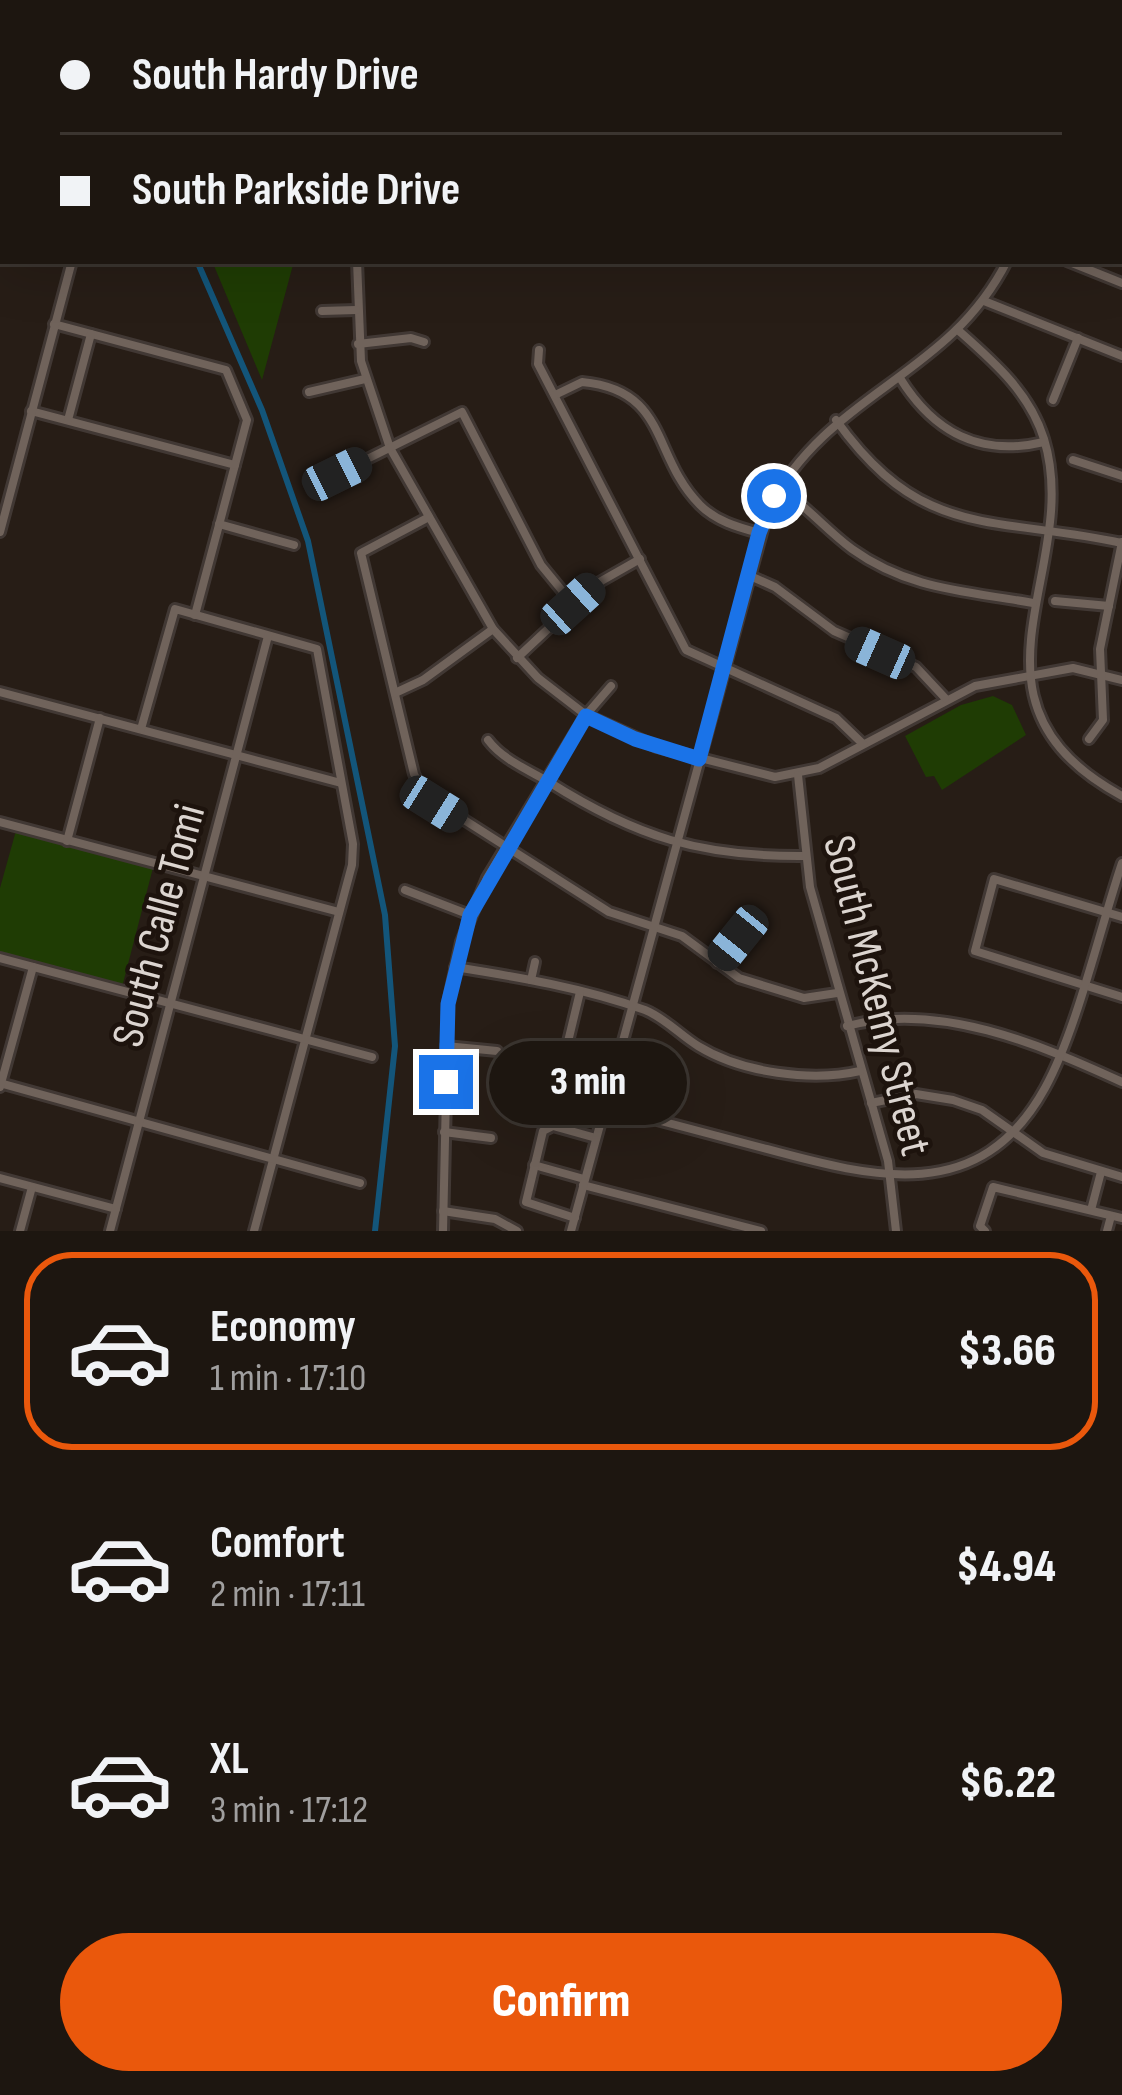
<!DOCTYPE html>
<meta charset="utf-8">
<style>
body{margin:0;font-family:"Sofia Sans Condensed",sans-serif;background:#251f19;color:#f1f3f6;height:100vh;display:flex;flex-direction:column;font-size:45px;white-space:nowrap}
*{box-sizing:border-box;margin:0}
p{font-size:39px;color:#a09f9f}
.icon{flex:none;width:66px;height:66px;fill:none;stroke:currentColor;stroke-width:2;stroke-linecap:round;stroke-linejoin:round}
.map{position:relative;height:1231px;overflow:hidden}
.side{display:flex;flex-direction:column;background:#1d1610;flex:1}
.side>*{flex:none}
.guide{position:absolute;left:0px;top:0px;width:1122px;height:264px;box-shadow:0 12px 48px #0002,0 0 0 3px #3b3530;display:grid;align-content:center;height:264px;padding:0 60px;background:#1d1610}
.end{position:absolute;width:54px;height:54px;margin:-27px;border:15px solid #1a73e8;background:#fff;box-shadow:0 0 0 6px #fff}
.from{border-radius:50%}
.bubble{position:absolute;height:84px;border-radius:42px;background:#1d1610;box-shadow:0 12px 48px #0002,0 0 0 3px #3b3530;font-size:39px;font-weight:800;line-height:84px;text-align:center}
.car{position:absolute;width:36px;height:72px;margin:-36px -18px;border-radius:15px;box-shadow:0 0 9px 3px #0007;background:linear-gradient(#222 24%,#8ab4d8 0 40%,#222 0 76%,#8ab4d8 0 86%,#222 0)}
.guide b{display:flex;align-items:center;gap:42px;height:114px;font-size:45px}
.guide b+b{border-top:3px solid #3b3530}
.guide i{width:30px;height:30px;background:#f1f3f6}
ul{padding:21px 0 0;list-style:none}
li{display:flex;align-items:center;gap:36px;height:198px;margin:0 24px 18px;padding:0 36px;border:6px solid transparent;border-radius:48px}
li div{flex:1}
li b{display:block;font-size:45px}
li em{font-style:normal;font-weight:800}
li.current{border-color:#ea580c}
li>.icon{width:108px;height:108px;stroke-width:1.5}
.cta{display:flex;gap:24px;margin-top:auto;padding:24px 60px}
.cta a{flex:1;height:138px;border-radius:72px;background:#ea580c;color:#fff;font-size:48px;font-weight:800;line-height:138px;text-align:center}
.map>svg:first-child{display:block}
</style>
<div class="map">
<svg width="1122" height="1231" viewBox="0 0 1122 1231">
<rect width="100%" height="100%" fill="#271d16"/>
<g fill="#1f3c04">
<polygon points="212,261 294,261 262,380"/>
<polygon points="993,696 1012,705 1026,735 942,790 934,776 926,777 905,736 961,705"/>
<polygon points="17,827 154,864 121,991 0,958 0,888"/>
</g>
<g fill="none" stroke-linecap="round" stroke-linejoin="round">
<polyline stroke="#13557a" stroke-width="6" points="197,261 262,410 308,541 385,915 395,1046 375,1231"/>
<g stroke="#413834" stroke-width="14">
<g id="minor">
<polyline points="140,3 141,0"/>
<polyline points="442,3 443,0"/>
<polyline points="828,3 828,0"/>
<polyline points="1084,3 1084,0"/>
<polyline points="0,173 3,174"/>
<polyline points="0,236 3,225"/>
<polyline points="357,261 361,361 390,448 493,629 538,678 586,715 657,747 775,777 819,768 975,686 1073,668 1122,680"/>
<polyline points="1067,261 1122,283"/>
<polyline points="984,301 1122,356"/>
<polyline points="322,311 356,310"/>
<polyline points="54,324 226,370 247,420 195,615"/>
<path d="M959,331C994,362 1030,393 1044,439C1084,569 946,700 1122,796"/>
<polyline points="358,344 411,338 424,342"/>
<polyline points="539,350 538,364 686,650 836,718 863,744"/>
<path d="M900,378C934,433 980,457 1044,442"/>
<polyline points="309,392 365,379"/>
<path d="M555,395L582,382C669,390 651,456 700,505C716,521 737,527 759,533"/>
<polyline points="1053,400 1078,338"/>
<polyline points="31,411 235,465"/>
<polyline points="68,420 91,334"/>
<path d="M836,420C923,541 991,515 1122,543"/>
<polyline points="1073,460 1122,476"/>
<polyline points="337,474 462,412 541,565 573,604"/>
<path d="M779,488C806,505 826,530 852,549C909,590 967,591 1033,603"/>
<polyline points="429,517 361,553 414,774 425,795 609,912 682,936 739,978 804,998 837,993"/>
<polyline points="219,524 294,545"/>
<polyline points="0,532 72,261"/>
<polyline points="748,575 775,587 834,631 916,667 945,698"/>
<polyline points="1055,601 1109,606"/>
<polyline points="517,658 596,584 640,559"/>
<polyline points="0,692 341,783"/>
<polyline points="395,693 423,680 493,629"/>
<polyline points="141,729 175,609 317,649 353,844 352,865 254,1231"/>
<polyline points="1089,739 1103,720 1100,649 1122,542"/>
<path d="M488,740C502,759 528,770 549,782C636,837 701,857 805,856"/>
<polyline points="798,775 810,887 888,1161 896,1231"/>
<polyline points="0,822 339,912"/>
<polyline points="67,841 100,718"/>
<polyline points="405,890 470,915"/>
<polyline points="1122,917 994,879 975,951 1122,997"/>
<polyline points="0,958 372,1057"/>
<polyline points="717,963 738,938"/>
<path d="M455,967C518,977 584,988 645,1010C665,1018 680,1035 698,1046C742,1073 812,1082 860,1071"/>
<polyline points="531,980 535,962"/>
<polyline points="580,992 558,1083 606,1098"/>
<path d="M847,1026C938,1001 1039,1044 1122,1082"/>
<polyline points="566,1045 617,1059"/>
<polyline points="446,1046 497,1051"/>
<polyline points="0,1083 360,1183"/>
<polyline points="0,1087 33,967"/>
<polyline points="871,1103 916,1094 953,1100 982,1110 1043,1153 1122,1177"/>
<path d="M604,1106C657,1120 710,1134 763,1148C871,1177 979,1208 1045,1088C1077,1030 1100,928 1122,863"/>
<polyline points="444,1132 491,1138"/>
<polyline points="534,1165 584,1179"/>
<polyline points="0,1178 116,1209"/>
<polyline points="583,1185 761,1231"/>
<polyline points="1091,1210 1101,1172"/>
<polyline points="443,1211 495,1219 517,1231"/>
<polyline points="575,1218 526,1202 543,1131 553,1126 596,1138"/>
<polyline points="20,1231 32,1187"/>
<polyline points="110,1231 268,636"/>
<polyline points="443,1231 448,1003 461,942 487,878 586,715 611,686"/>
<path d="M571,1231L769,507C830,391 948,378 1007,261"/>
<polyline points="985,1231 980,1226 993,1187 1122,1218"/>
<polyline points="1107,1231 1111,1216"/>
</g>
</g>
<g stroke="#413834" stroke-width="16">
<g id="major">
<polyline points="745,0 756,3"/>
<polyline points="1119,102 1122,103"/>
</g>
</g>
<use href="#minor" stroke="#70635b" stroke-width="8"/>
<use href="#major" stroke="#b1833b" stroke-width="10"/>
</g>
<g fill="none" stroke-linecap="round" stroke-linejoin="round">
<polyline stroke="#1a73e8" stroke-width="15" points="446,1082 448,1004 470,915 586,716 635,739 699,759 759,533 774,496"/>
</g>
<g text-anchor="middle" stroke-width="9" stroke-linejoin="round" paint-order="stroke">
<g font-size="45" fill="#dcd5d0" stroke="#1d130d">
<text transform="translate(157 925) rotate(-75)" y="16">South Calle Tomi</text>
<text transform="translate(879 995) rotate(76)" y="16">South McKemy Street</text>
</g>
</g>
</svg>
<i class="end from" style="left:774px;top:496px"></i>
<i class="end" style="left:446px;top:1082px"></i>
<div class="bubble" style="left:489px;top:1041px;width:198px">3 min</div>
<i class="car" style="left:337px;top:474px;rotate:64deg"></i>
<i class="car" style="left:573px;top:604px;rotate:48deg"></i>
<i class="car" style="left:880px;top:653px;rotate:294deg"></i>
<i class="car" style="left:434px;top:804px;rotate:122deg"></i>
<i class="car" style="left:738px;top:938px;rotate:219deg"></i>
<div class="guide">
<b><i class="from"></i>South Hardy Drive</b>
<b><i></i>South Parkside Drive</b>
</div>
</div>
<section class="side">
<ul>
<li class="current"><svg class="icon" aria-label="car" viewBox="0 0 24 24"><path d="M5 17H2v-5l4-1 3-4h7l3 4 3 1v5h-3M9 17h6M6 11h13"/><circle cx="7" cy="17" r="2"/><circle cx="17" cy="17" r="2"/></svg><div><b>Economy</b><p>1 min · 17:10</p></div><em>$3.66</em></li>
<li><svg class="icon" aria-label="car" viewBox="0 0 24 24"><path d="M5 17H2v-5l4-1 3-4h7l3 4 3 1v5h-3M9 17h6M6 11h13"/><circle cx="7" cy="17" r="2"/><circle cx="17" cy="17" r="2"/></svg><div><b>Comfort</b><p>2 min · 17:11</p></div><em>$4.94</em></li>
<li><svg class="icon" aria-label="car" viewBox="0 0 24 24"><path d="M5 17H2v-5l4-1 3-4h7l3 4 3 1v5h-3M9 17h6M6 11h13"/><circle cx="7" cy="17" r="2"/><circle cx="17" cy="17" r="2"/></svg><div><b>XL</b><p>3 min · 17:12</p></div><em>$6.22</em></li>
</ul>
<div class="cta"><a>Confirm</a></div>
</section>
